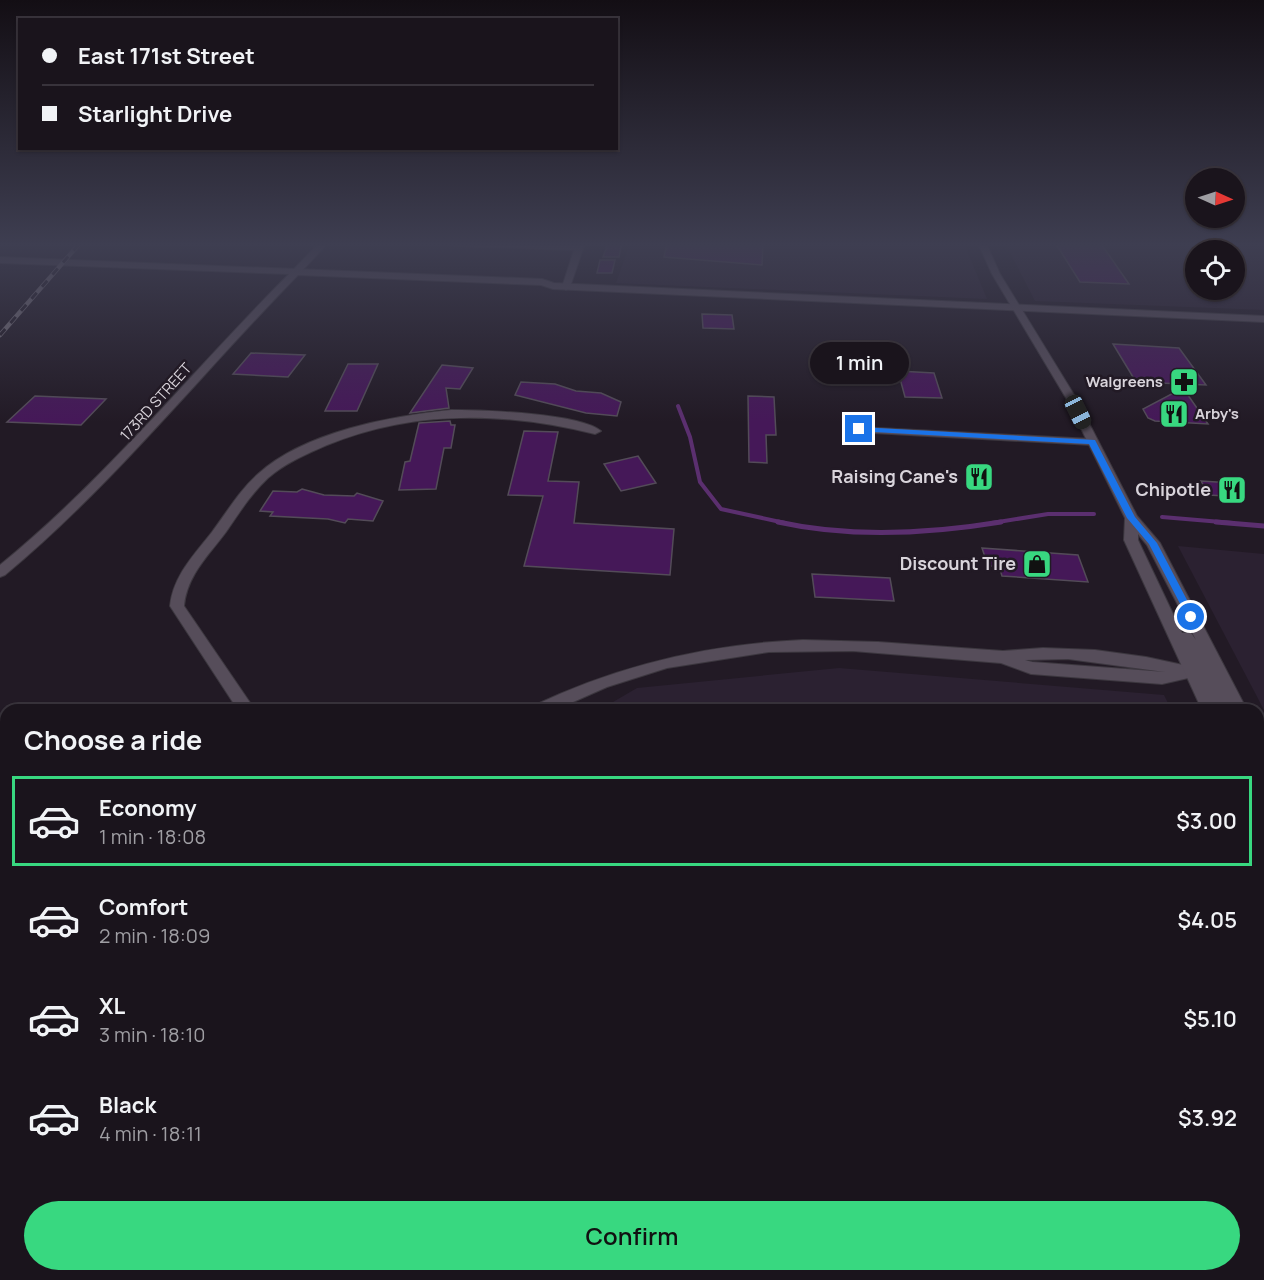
<!DOCTYPE html>
<meta charset="utf-8">
<style>
body{margin:0;font-family:Manrope,sans-serif;background:#272129;color:#f1f3f6;height:100vh;display:flex;flex-direction:column;font-size:22px;white-space:nowrap}
*{box-sizing:border-box;margin:0}
p{font-size:20px;color:#9f9ea3}
.icon{flex:none;width:33px;height:33px;fill:none;stroke:currentColor;stroke-width:2;stroke-linecap:round;stroke-linejoin:round}
.map{position:relative;flex:1;overflow:hidden}
.sheet{position:absolute;left:0px;top:704px;width:1264px;height:578px;display:flex;flex-direction:column;background:#1a141c;border-radius:18px 18px 0 0;box-shadow:0 2px 4px #0004,0 0 0 2px #38333b}
.sheet>*{flex:none}
.hud{position:absolute;left:18px;top:18px;width:600px;height:132px;border-radius:0px;box-shadow:0 2px 4px #0004,0 0 0 2px #38333b;display:grid;align-content:center;height:132px;padding:0 24px;background:#1a141c}
.needle{width:39px;rotate:93deg}
.tools{position:absolute;left:1185px;top:168px;display:grid;gap:12px}
.tools a{display:grid;place-items:center;width:60px;height:60px;border-radius:50%;background:#1a141c;box-shadow:0 2px 4px #0004,0 0 0 2px #38333b;font-size:30px}
.end{position:absolute;width:27px;height:27px;margin:-14px;border:8px solid #1a73e8;background:#fff;box-shadow:0 0 0 3px #fff}
.from{border-radius:50%}
.bubble{position:absolute;height:42px;border-radius:21px;background:#1a141c;box-shadow:0 2px 4px #0004,0 0 0 2px #38333b;font-size:20px;font-weight:600;line-height:42px;text-align:center}
.car{position:absolute;width:18px;height:36px;margin:-18px -9px;border-radius:8px;box-shadow:0 0 4px 2px #0007;background:linear-gradient(#222 24%,#8ab4d8 0 40%,#222 0 76%,#8ab4d8 0 86%,#222 0)}
.hud b{display:flex;align-items:center;gap:21px;height:57px;font-size:22px}
.hud b+b{border-top:2px solid #38333b}
.hud i{width:15px;height:15px;background:#f1f3f6}
ul{padding:0;list-style:none}
li{display:flex;align-items:center;gap:18px;height:90px;margin:0 12px 9px;padding:0 12px;border:3px solid transparent;border-radius:0px}
li div{flex:1}
li b{display:block;font-size:22px}
li em{font-style:normal;font-weight:600}
li.selected{border-color:#38d880}
li>.icon{width:54px;height:54px;stroke-width:1.5}
h2{padding:0 24px;font-size:27px;line-height:72px}
.primary-button{display:flex;gap:12px;margin-top:auto;padding:12px 24px}
.primary-button a{flex:1;height:69px;border-radius:36px;background:#38d880;color:#111;font-size:24px;font-weight:600;line-height:69px;text-align:center}
.map>svg:first-child{display:block}
</style>
<div class="map">
<svg width="1264" height="1280" viewBox="0 0 1264 1280">
<rect width="100%" height="100%" fill="#221a25"/>
<g fill="#2b2131" fill-rule="evenodd">
<polygon points="630,243 964,243 987,299 616,283"/>
<path d="M1005,243H1264V310L1035,301ZM1196,250H1234V290H1196Z"/>
<polygon points="1178,546 1264,554 1264,710"/>
<polygon points="839,668 1164,695 1171,709 601,709 637,688"/>
<polygon points="1259,911 1264,923 1264,1280 352,1280 353,1275 1258,1275"/>
</g>
<g fill="none" stroke-linecap="round" stroke-linejoin="round">
<g stroke="#5b2f6f" stroke-width="4">
<polyline points="678,406 690,437 700,482 721,509 785,523"/>
<polyline points="1162,517 1233,523"/>
<polyline points="992,523 1048,514 1094,514"/>
</g>
<g stroke="#5b2f6f" stroke-width="5">
<path d="M778,522C850,538 928,534 1001,522"/>
<polyline points="1216,522 1264,526"/>
</g>
</g>
<g fill="#451858" stroke="#534b58" stroke-width="1.5">
<polygon points="608,243 622,243 619,257 603,257"/>
<polygon points="667,243 763,243 762,265 664,257"/>
<polygon points="1056,244 1102,245 1129,284 1080,282"/>
<polygon points="600,260 615,260 612,273 597,273"/>
<polygon points="702,314 732,315 734,329 703,328"/>
<polygon points="1113,344 1179,348 1206,385 1136,382"/>
<polygon points="251,353 305,355 288,377 233,374"/>
<polygon points="348,364 378,364 357,411 325,411"/>
<polygon points="442,365 473,368 460,389 446,388 449,408 410,413"/>
<polygon points="898,371 934,373 942,398 905,397"/>
<polygon points="521,382 555,384 576,391 601,393 621,402 617,416 586,413 515,395"/>
<polygon points="1183,388 1208,424 1155,421 1148,418 1143,409"/>
<polygon points="35,396 106,399 81,425 7,422"/>
<polygon points="748,396 774,397 776,435 766,435 767,463 749,462"/>
<polygon points="450,421 451,425 455,425 451,448 444,448 436,489 399,490 405,462 410,461 419,423"/>
<polygon points="524,431 558,432 548,481 579,482 574,523 674,529 670,575 524,566 543,496 508,495"/>
<polygon points="638,456 656,483 621,491 604,464"/>
<polygon points="1201,481 1232,483 1240,497 1209,495"/>
<polygon points="302,489 324,495 354,496 357,493 383,501 373,521 348,519 345,523 328,519 270,516 273,512 260,511 273,491 297,492"/>
<polygon points="982,548 1078,555 1088,582 1002,576 999,566 988,566"/>
<polygon points="812,574 890,578 894,601 815,597"/>
</g>
<g fill="none" stroke-linecap="round" stroke-linejoin="round">
<g stroke="#3c373f" stroke-width="2">
<g id="minor">
<polygon points="319,243 328,243 299,274 293,274 293,270"/>
<polygon points="430,243 576,245 577,243 585,243 570,287 566,290 562,287 574,250 434,245"/>
<path d="M451,410C481,410 579,413 601,431L595,434C505,412 415,409 327,445C307,454 285,463 268,478C251,494 239,513 226,532C209,555 187,575 184,606L255,710H238L170,606C173,576 194,555 212,532C227,512 239,491 258,474C304,432 391,416 451,410Z"/>
<polygon points="859,427 1092,439 1098,442 1092,445 855,432 855,428"/>
<path d="M803,640L878,642L1003,651L1043,648L1095,650L1146,657L1197,668L1200,672L1197,676L1162,684L1031,674L1001,663L853,651L769,652L667,668L607,687L555,710H531L533,706C619,665 708,644 803,640ZM1068,659L1165,672L1032,662L1025,660Z"/>
<polygon points="6,1012 6,1035 0,1038 0,1015"/>
</g>
</g>
<g stroke="#3c373f" stroke-width="2">
<path id="tertiary" d="M0,257L542,279L554,283L1264,316V322L553,289L541,285L298,275C200,375 113,485 5,575L0,577V565C107,478 192,371 289,274L0,263Z"/>
</g>
<g stroke="#3c373f" stroke-width="2">
<g id="secondary">
<path d="M978,243H986L1000,274L1076,398L1137,516L1160,543L1247,710H1202L1124,540L1125,518L1066,398L992,274ZM1138,534L1147,545L1196,640L1191,633H1182L1138,540Z"/>
<polygon points="1258,742 1264,744 1264,795 1258,794"/>
</g>
</g>
<use href="#minor" fill="#564d5a" fill-rule="evenodd"/>
<use href="#tertiary" fill="#564d5a" fill-rule="evenodd"/>
<use href="#secondary" fill="#564d5a" fill-rule="evenodd"/>
<g stroke="#79727b" stroke-width="4.5">
<polyline id="rail" points="0,335 80,243"/>
</g>
<use href="#rail" stroke="#221a25" stroke-width="3" stroke-dasharray="8" stroke-linecap="butt"/>
</g>
<linearGradient id="sky" x2="0" y2="1"><stop stop-color="#130e14"/><stop offset="0.58" stop-color="#3e3e51"/><stop offset="1" stop-color="#3e3e51" stop-opacity="0"/></linearGradient>
<rect width="1264" height="422" fill="url(#sky)"/>
<polygon fill="#1a73e8" points="859,427 1095,440 1135,517 1157,543 1196,617 1188,619 1149,544 1127,518 1089,444 856,431"/>
<defs>
<g id="pharmacy-square" transform="scale(1.5)"><rect x="-9" y="-9" width="18" height="18" rx="4" fill="#38d880" stroke="#221a25"/><path d="M-2-6h4v4h4v4h-4v4h-4v-4h-4v-4h4Z" fill="#111"/></g>
<g id="restaurant-square" transform="scale(1.5)"><rect x="-9" y="-9" width="18" height="18" rx="4" fill="#38d880" stroke="#221a25"/><path d="M-5-6h1v4h1v-4h1v4h1v-4h1v5L-1.5 .5V6h-2V.5L-5-1ZM5-6V6H3V1.5H1.5Q1.5-4 5-6Z" fill="#111"/></g>
<g id="shop-square" transform="scale(1.5)"><rect x="-9" y="-9" width="18" height="18" rx="4" fill="#38d880" stroke="#221a25"/><path d="M-5-2.5h2.3a2.7 3.5 0 0 1 5.4 0H5L5.5 6h-11ZM-1.5-2.5h3a1.5 2.3 0 0 0-3 0Z" fill="#111"/></g>
</defs>
<g fill-rule="evenodd">
<use href="#pharmacy-square" x="1184" y="382"/>
<use href="#restaurant-square" x="1174" y="414"/>
<use href="#restaurant-square" x="979" y="477"/>
<use href="#restaurant-square" x="1232" y="490"/>
<use href="#shop-square" x="1037" y="564"/>
</g>
<g text-anchor="middle" stroke-width="5" stroke-linejoin="round" paint-order="stroke">
<g font-size="15" font-weight="bold" fill="#d9d4db" stroke="#221a25" text-anchor="end">
<text x="1163" y="387">Walgreens</text>
<text x="1195" y="419" text-anchor="start">Arby's</text>
</g>
<g font-size="15" fill="#d9d4db" stroke="#221a25">
<text transform="translate(156 402) rotate(-48)" y="5">173RD STREET</text>
</g>
<g font-size="18" font-weight="bold" fill="#d9d4db" stroke="#221a25" text-anchor="end">
<text x="958" y="483">Raising Cane's</text>
<text x="1211" y="496">Chipotle</text>
<text x="1016" y="570">Discount Tire</text>
</g>
</g>
</svg>
<div class="tools">
<a><svg class="needle" viewBox="-14 -14 28 28"><path d="M0-13l5 13h-10z" fill="#e53935"/><path d="M0 13l5-13h-10z" fill="#9f9ea3"/></svg></a>
<a><svg class="icon" aria-label="locate" viewBox="0 0 24 24"><circle cx="12" cy="12" r="6"/><path d="M12 2v4M12 18v4M2 12h4M18 12h4"/></svg></a>
</div>
<i class="end from" style="left:1191px;top:617px"></i>
<i class="end" style="left:859px;top:429px"></i>
<div class="bubble" style="left:810px;top:342px;width:99px">1 min</div>
<i class="car" style="left:1078px;top:412px;rotate:154deg"></i>
<div class="hud">
<b><i class="from"></i>East 171st Street</b>
<b><i></i>Starlight Drive</b>
</div>
<section class="sheet">
<h2>Choose a ride</h2>
<ul>
<li class="selected"><svg class="icon" aria-label="car" viewBox="0 0 24 24"><path d="M5 17H2v-5l4-1 3-4h7l3 4 3 1v5h-3M9 17h6M6 11h13"/><circle cx="7" cy="17" r="2"/><circle cx="17" cy="17" r="2"/></svg><div><b>Economy</b><p>1 min · 18:08</p></div><em>$3.00</em></li>
<li><svg class="icon" aria-label="car" viewBox="0 0 24 24"><path d="M5 17H2v-5l4-1 3-4h7l3 4 3 1v5h-3M9 17h6M6 11h13"/><circle cx="7" cy="17" r="2"/><circle cx="17" cy="17" r="2"/></svg><div><b>Comfort</b><p>2 min · 18:09</p></div><em>$4.05</em></li>
<li><svg class="icon" aria-label="car" viewBox="0 0 24 24"><path d="M5 17H2v-5l4-1 3-4h7l3 4 3 1v5h-3M9 17h6M6 11h13"/><circle cx="7" cy="17" r="2"/><circle cx="17" cy="17" r="2"/></svg><div><b>XL</b><p>3 min · 18:10</p></div><em>$5.10</em></li>
<li><svg class="icon" aria-label="car" viewBox="0 0 24 24"><path d="M5 17H2v-5l4-1 3-4h7l3 4 3 1v5h-3M9 17h6M6 11h13"/><circle cx="7" cy="17" r="2"/><circle cx="17" cy="17" r="2"/></svg><div><b>Black</b><p>4 min · 18:11</p></div><em>$3.92</em></li>
</ul>
<div class="primary-button"><a>Confirm</a></div>
</section>
</div>
